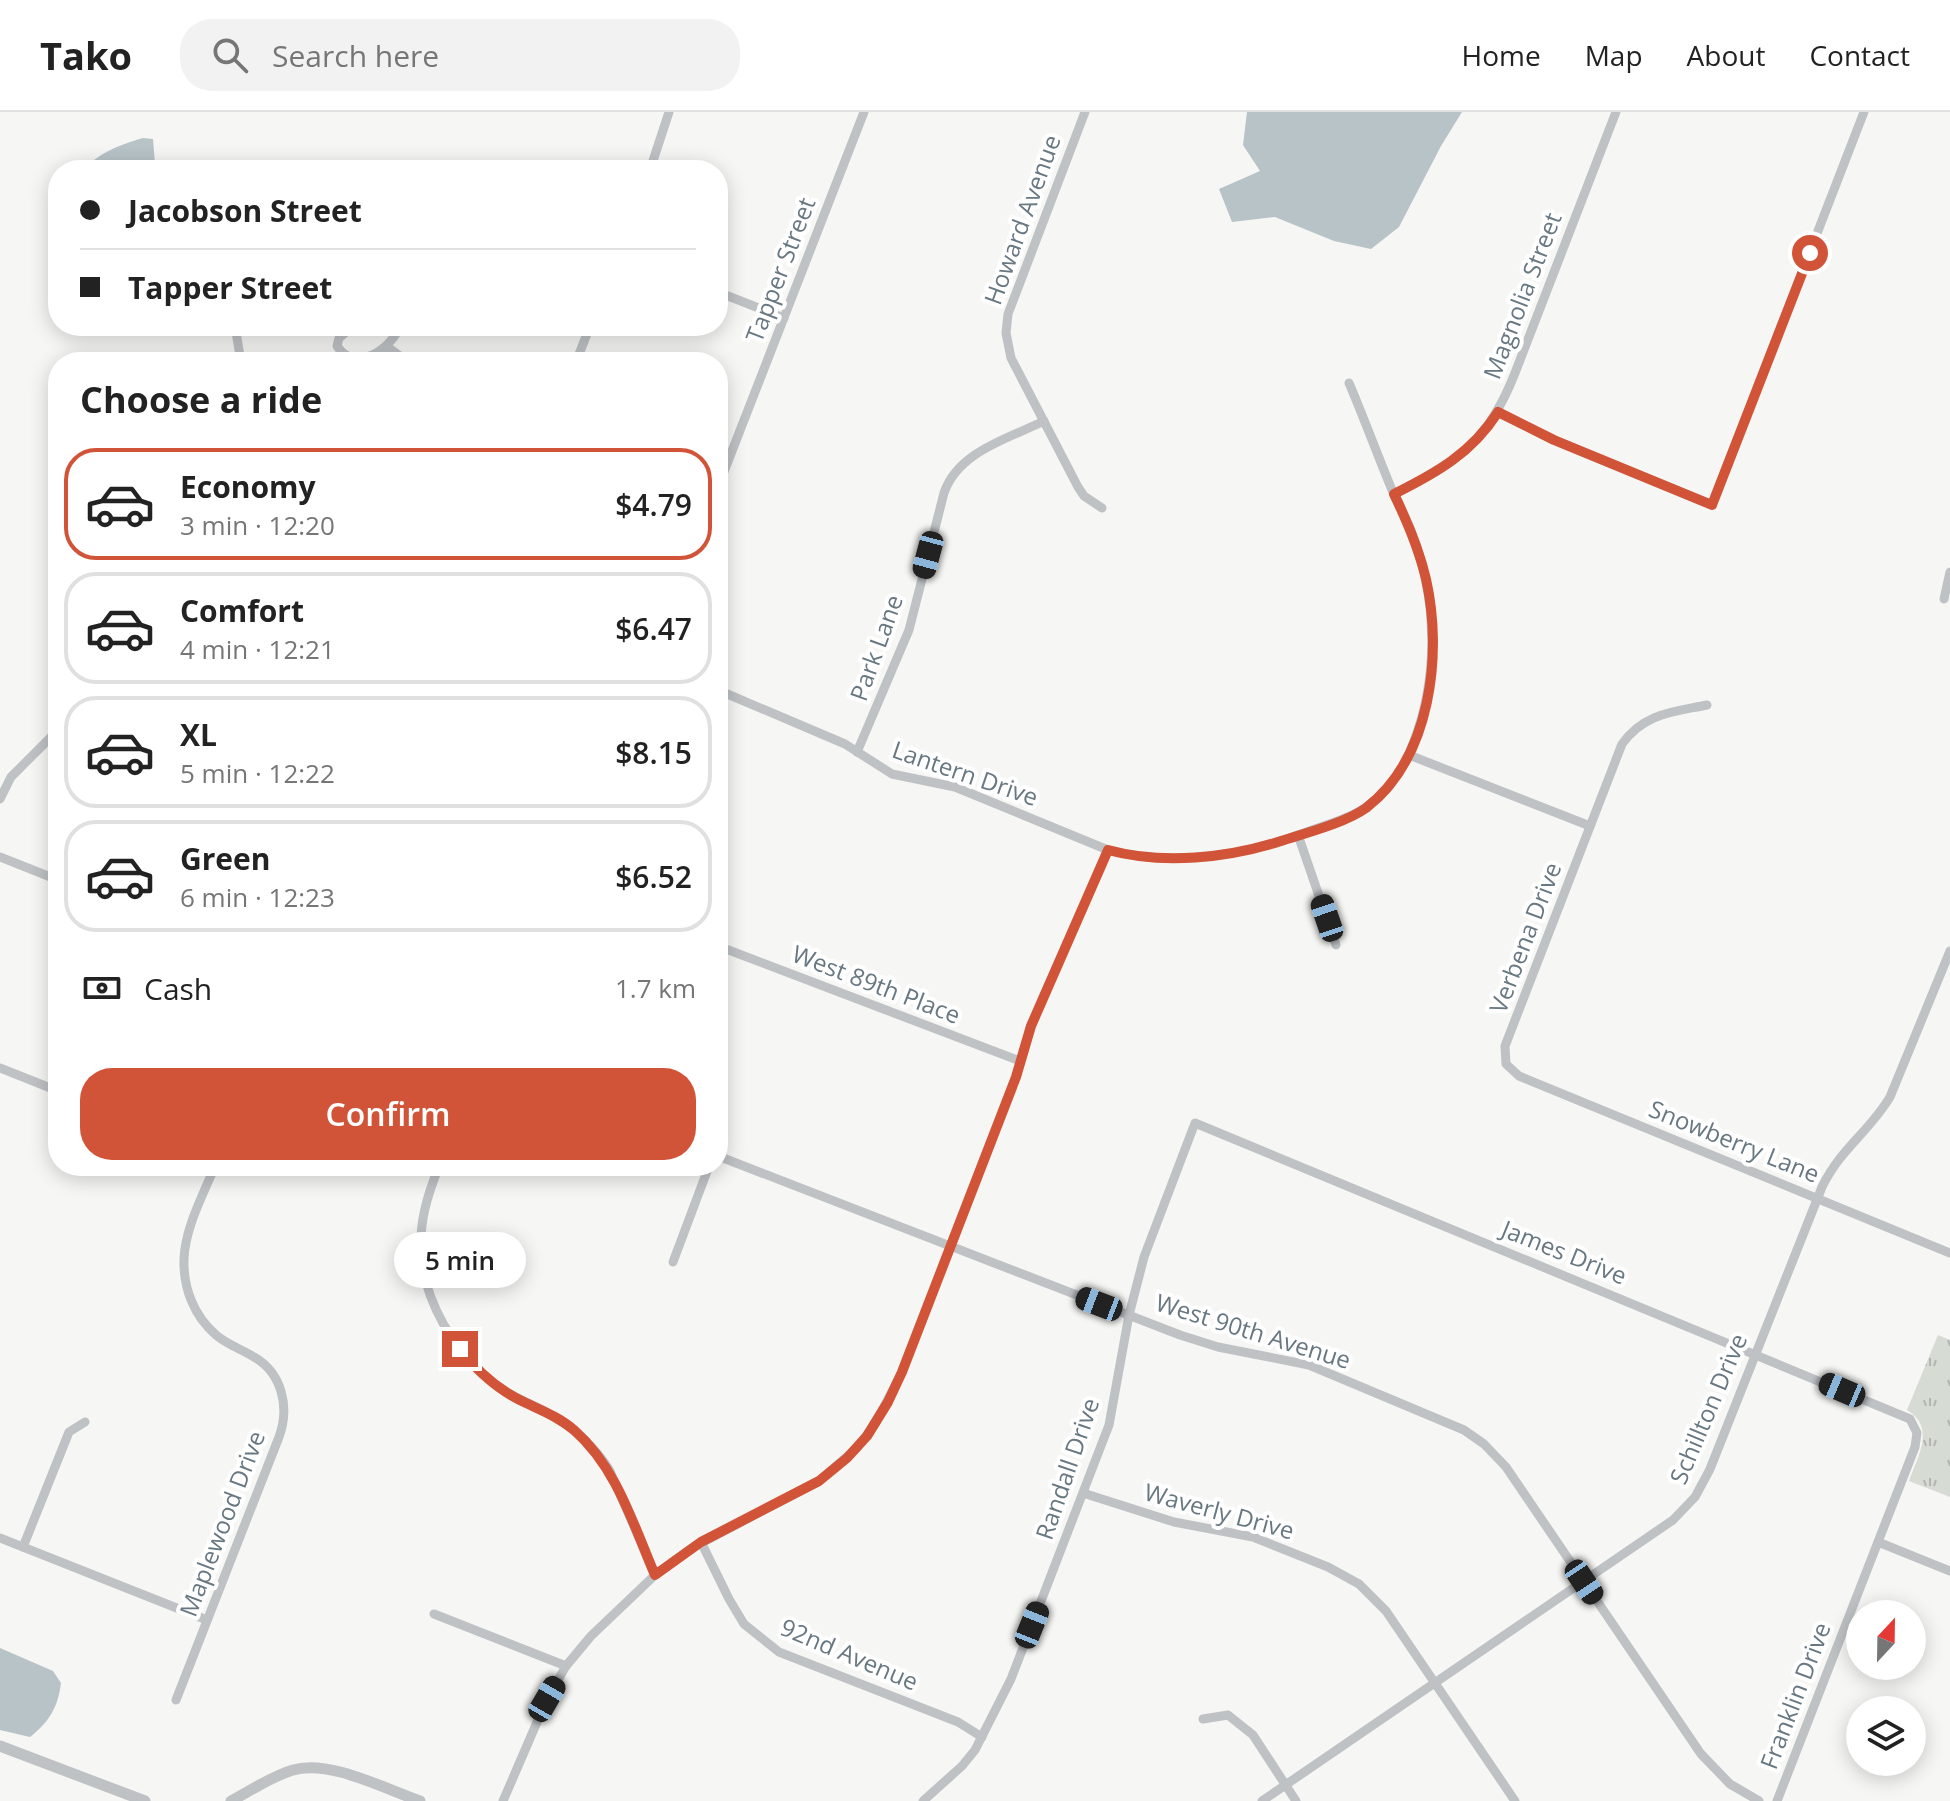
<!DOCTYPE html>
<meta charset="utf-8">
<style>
body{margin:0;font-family:"Open Sans",sans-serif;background:#f2f2f2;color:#222;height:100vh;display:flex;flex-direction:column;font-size:30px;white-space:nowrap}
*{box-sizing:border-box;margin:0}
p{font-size:26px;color:#767676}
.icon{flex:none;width:44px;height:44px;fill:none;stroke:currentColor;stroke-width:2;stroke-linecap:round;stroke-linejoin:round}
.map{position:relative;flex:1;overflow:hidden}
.drawer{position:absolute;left:48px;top:240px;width:680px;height:824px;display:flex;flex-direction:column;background:#fff;border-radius:32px;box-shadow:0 4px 20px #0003}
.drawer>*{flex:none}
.top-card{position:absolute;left:48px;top:48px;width:680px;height:176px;border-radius:32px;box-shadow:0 4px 20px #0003;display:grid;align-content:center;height:176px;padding:0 32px;background:#fff}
.needle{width:52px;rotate:22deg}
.buttons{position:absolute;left:1846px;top:1488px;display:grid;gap:16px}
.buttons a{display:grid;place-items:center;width:80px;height:80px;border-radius:50%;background:#fff;box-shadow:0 4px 20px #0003;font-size:40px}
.end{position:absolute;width:36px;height:36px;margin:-18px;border:10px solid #d25438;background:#fff;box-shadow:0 0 0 4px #fff}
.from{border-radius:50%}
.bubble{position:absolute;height:56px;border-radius:28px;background:#fff;box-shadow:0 4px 20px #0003;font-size:26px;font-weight:600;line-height:56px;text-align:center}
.car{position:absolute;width:24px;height:48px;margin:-24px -12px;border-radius:10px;box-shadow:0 0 6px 2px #0007;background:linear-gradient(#222 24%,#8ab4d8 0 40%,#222 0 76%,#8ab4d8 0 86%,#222 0)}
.top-card b{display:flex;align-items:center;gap:28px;height:76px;font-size:30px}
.top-card b+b{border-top:2px solid #e0e0e0}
.top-card i{width:20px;height:20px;background:#222}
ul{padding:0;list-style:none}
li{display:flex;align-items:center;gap:24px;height:112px;margin:0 16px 12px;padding:0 16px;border:4px solid #e0e0e0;border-radius:32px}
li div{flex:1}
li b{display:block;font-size:30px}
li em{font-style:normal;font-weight:600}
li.current{border-color:#d25438}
li>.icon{width:72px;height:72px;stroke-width:1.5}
h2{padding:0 32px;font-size:36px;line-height:96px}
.pay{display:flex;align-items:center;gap:20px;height:88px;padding:0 32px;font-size:30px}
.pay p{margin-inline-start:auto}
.cta{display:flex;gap:16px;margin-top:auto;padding:16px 32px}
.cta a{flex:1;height:92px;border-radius:32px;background:#d25438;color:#fff;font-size:32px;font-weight:600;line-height:92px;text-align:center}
header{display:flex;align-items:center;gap:48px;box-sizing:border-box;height:112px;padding:0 40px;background:#fff;border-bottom:2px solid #e0e0e0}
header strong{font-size:38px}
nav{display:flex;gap:44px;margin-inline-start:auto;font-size:28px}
.search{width:560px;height:72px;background:#f2f2f2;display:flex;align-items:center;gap:20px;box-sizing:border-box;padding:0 28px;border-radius:32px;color:#767676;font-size:30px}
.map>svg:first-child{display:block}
</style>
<header>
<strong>Tako</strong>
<div class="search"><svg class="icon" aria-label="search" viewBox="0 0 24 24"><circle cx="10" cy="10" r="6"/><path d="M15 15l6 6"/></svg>Search here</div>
<nav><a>Home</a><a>Map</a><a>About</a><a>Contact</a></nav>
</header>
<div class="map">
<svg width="1950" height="1689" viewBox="0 0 1950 1689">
<defs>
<pattern id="grass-tufts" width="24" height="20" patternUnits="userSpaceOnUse" patternTransform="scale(2)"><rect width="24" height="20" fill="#d6dbd3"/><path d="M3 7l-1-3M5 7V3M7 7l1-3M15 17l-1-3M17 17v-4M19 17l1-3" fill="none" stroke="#b1b6b1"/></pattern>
</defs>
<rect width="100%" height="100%" fill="#f6f6f4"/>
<path fill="url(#grass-tufts)" d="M1938,1223L1950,1228V1385L1909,1369C1918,1344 1936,1315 1907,1298Z"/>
<g fill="#b7c3c7">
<polygon points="1247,0 1462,0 1441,34 1399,115 1371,137 1334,129 1275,105 1232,110 1219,77 1260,59 1243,33"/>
<path d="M143,26L153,27L155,52L152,58H82C101,40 119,33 143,26Z"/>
<path d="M0,1536L53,1559L61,1571C58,1595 49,1610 30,1625L0,1618Z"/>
</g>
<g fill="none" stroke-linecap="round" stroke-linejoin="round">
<g stroke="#bec2c5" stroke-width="9">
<polyline points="1085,0 1008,202 1006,221 1011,246 1078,375 1084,384 1102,396"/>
<polyline points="650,58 669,0"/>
<polyline points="718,180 784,206"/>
<polyline points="235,214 241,250"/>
<path d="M353,214L339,226L337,234C355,262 391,237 400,214"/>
<polyline points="386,234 408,250"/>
<polyline points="576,250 590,214"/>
<polyline points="1498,300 1554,328 1712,393 1864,0"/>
<polyline points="718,375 864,0"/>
<path d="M1394,382C1458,350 1488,330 1515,261L1616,0"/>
<polyline points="1944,487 1950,460"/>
<path d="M718,578L845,632L892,662L955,675L1108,738C1172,755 1243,744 1304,721C1322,714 1343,709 1360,699C1387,684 1404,657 1414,629C1439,563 1437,487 1412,421C1406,406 1398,393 1392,378C1377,342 1364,306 1349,271"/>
<path d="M1707,593C1673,600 1644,601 1622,632L1505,934L1506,952L1519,964L1950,1141"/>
<path d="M857,640L909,518L944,381C958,340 1007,327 1044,309"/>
<polyline points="1409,643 1590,714"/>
<polyline points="0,687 11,665 58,618"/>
<polyline points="1298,723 1336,833"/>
<polyline points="0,745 58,768"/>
<polyline points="718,834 1020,949"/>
<polyline points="0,956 58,979"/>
<polyline points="718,1044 1180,1223 1218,1235 1309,1253 1464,1318 1484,1332 1506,1355 1701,1642 1730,1672 1759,1689"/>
<path d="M439,1054C430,1077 422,1100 421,1125C418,1184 456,1247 505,1279C519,1288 534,1293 548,1301C573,1315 595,1335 610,1359L655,1463"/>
<polyline points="673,1150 709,1054"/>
<polyline points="1083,1381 1174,1410 1253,1425 1328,1455 1359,1472 1386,1499 1515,1689"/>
<polyline points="0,1426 207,1508"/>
<polyline points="701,1430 729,1487 744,1512 779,1540 958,1610 982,1625"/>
<polyline points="1878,1430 1950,1459"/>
<polyline points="23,1435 69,1320 85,1310"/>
<polyline points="434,1502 566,1554"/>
<path d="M176,1588L279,1325C290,1295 282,1261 254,1245C241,1237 228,1233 216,1223C194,1204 183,1176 184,1147C185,1116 203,1083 215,1054"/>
<polyline points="1203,1607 1228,1603 1253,1623 1296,1689"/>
<polyline points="503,1689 547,1587 566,1554 591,1524 655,1463 692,1436 819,1369 857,1336 875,1312 902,1260 1016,965 1031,914 1108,738"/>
<polyline points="923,1689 962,1654 975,1638 1011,1567 1109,1313 1129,1203 1144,1145 1195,1011 1910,1307 1917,1321 1915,1335 1777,1689"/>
<path d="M1262,1689L1673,1408L1695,1385L1710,1357L1822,1075C1841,1036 1869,1020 1890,985L1950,839"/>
</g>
<g stroke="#bec2c5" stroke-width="11">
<polyline points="0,1634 145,1689"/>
<path d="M231,1689C250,1679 272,1664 293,1658C329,1647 385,1677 420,1689"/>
</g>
</g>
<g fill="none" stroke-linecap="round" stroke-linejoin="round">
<path stroke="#d25438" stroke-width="10" d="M460,1237C478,1260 499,1279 526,1291C543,1299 560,1306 574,1318C617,1356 633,1412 655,1463L701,1430L819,1369L847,1346L867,1324L888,1290L902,1260L1016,965L1031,914L1108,738C1163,753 1228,746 1281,729C1306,721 1345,711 1366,696C1431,646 1443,542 1426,467C1419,437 1407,409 1394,382C1436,361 1472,341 1498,300L1554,328L1712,393L1810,141"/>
</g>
<g text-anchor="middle" stroke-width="8" stroke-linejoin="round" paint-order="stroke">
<g font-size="24" fill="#687882" stroke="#fff">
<text transform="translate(1023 108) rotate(-70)" y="8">Howard Avenue</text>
<text transform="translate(781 158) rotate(-69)" y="8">Tapper Street</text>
<text transform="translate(1523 184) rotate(-69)" y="8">Magnolia Street</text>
<text transform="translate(877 536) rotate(-70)" y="8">Park Lane</text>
<text transform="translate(965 662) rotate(19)" y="8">Lantern Drive</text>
<text transform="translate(1526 826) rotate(-69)" y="8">Verbena Drive</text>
<text transform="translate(876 873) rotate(21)" y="8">West 89th Place</text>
<text transform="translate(1734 1030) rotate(22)" y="8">Snowberry Lane</text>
<text transform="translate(1564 1141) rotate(22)" y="8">James Drive</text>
<text transform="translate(1253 1220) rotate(17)" y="8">West 90th Avenue</text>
<text transform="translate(1709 1297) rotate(-67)" y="8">Schillton Drive</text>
<text transform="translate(1068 1357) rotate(-71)" y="8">Randall Drive</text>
<text transform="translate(1219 1400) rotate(15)" y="8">Waverly Drive</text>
<text transform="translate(223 1412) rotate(-69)" y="8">Maplewood Drive</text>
<text transform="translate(849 1543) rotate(23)" y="8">92nd Avenue</text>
<text transform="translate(1796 1584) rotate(-69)" y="8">Franklin Drive</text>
</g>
</g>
</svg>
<div class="buttons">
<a><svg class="needle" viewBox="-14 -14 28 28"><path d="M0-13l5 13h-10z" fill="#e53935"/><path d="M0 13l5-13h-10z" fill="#767676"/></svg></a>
<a><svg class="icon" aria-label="layers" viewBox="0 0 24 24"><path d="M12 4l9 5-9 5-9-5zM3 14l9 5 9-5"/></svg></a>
</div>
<i class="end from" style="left:1810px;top:141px"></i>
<i class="end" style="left:460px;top:1237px"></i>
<div class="bubble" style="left:394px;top:1120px;width:132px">5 min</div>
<i class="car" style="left:928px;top:443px;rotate:195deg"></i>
<i class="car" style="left:1327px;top:806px;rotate:341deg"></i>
<i class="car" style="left:1099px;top:1192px;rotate:291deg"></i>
<i class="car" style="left:1842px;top:1278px;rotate:293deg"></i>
<i class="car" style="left:1584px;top:1470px;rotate:146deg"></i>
<i class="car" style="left:1032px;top:1513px;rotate:22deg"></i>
<i class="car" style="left:547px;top:1587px;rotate:30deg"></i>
<div class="top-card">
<b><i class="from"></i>Jacobson Street</b>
<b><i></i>Tapper Street</b>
</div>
<section class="drawer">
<h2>Choose a ride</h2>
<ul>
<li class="current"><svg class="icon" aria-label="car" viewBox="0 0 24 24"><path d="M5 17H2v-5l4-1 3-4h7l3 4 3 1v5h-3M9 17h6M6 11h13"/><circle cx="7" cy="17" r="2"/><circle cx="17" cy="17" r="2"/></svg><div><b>Economy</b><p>3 min · 12:20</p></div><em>$4.79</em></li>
<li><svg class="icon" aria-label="car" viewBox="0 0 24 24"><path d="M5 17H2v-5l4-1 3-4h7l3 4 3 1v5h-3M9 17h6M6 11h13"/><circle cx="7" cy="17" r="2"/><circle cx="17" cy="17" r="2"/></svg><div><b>Comfort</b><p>4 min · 12:21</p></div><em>$6.47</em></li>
<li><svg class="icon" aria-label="car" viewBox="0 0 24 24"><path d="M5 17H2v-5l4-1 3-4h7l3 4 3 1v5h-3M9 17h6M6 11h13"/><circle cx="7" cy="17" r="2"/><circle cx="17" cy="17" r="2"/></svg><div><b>XL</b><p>5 min · 12:22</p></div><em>$8.15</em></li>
<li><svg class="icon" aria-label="car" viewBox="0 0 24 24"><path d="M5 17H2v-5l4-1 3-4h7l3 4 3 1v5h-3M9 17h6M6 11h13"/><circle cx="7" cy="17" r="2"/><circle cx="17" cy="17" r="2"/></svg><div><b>Green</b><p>6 min · 12:23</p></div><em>$6.52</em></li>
</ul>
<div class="pay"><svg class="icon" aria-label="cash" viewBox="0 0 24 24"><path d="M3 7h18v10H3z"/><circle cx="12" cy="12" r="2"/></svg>Cash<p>1.7 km</p></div>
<div class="cta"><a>Confirm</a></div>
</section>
</div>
